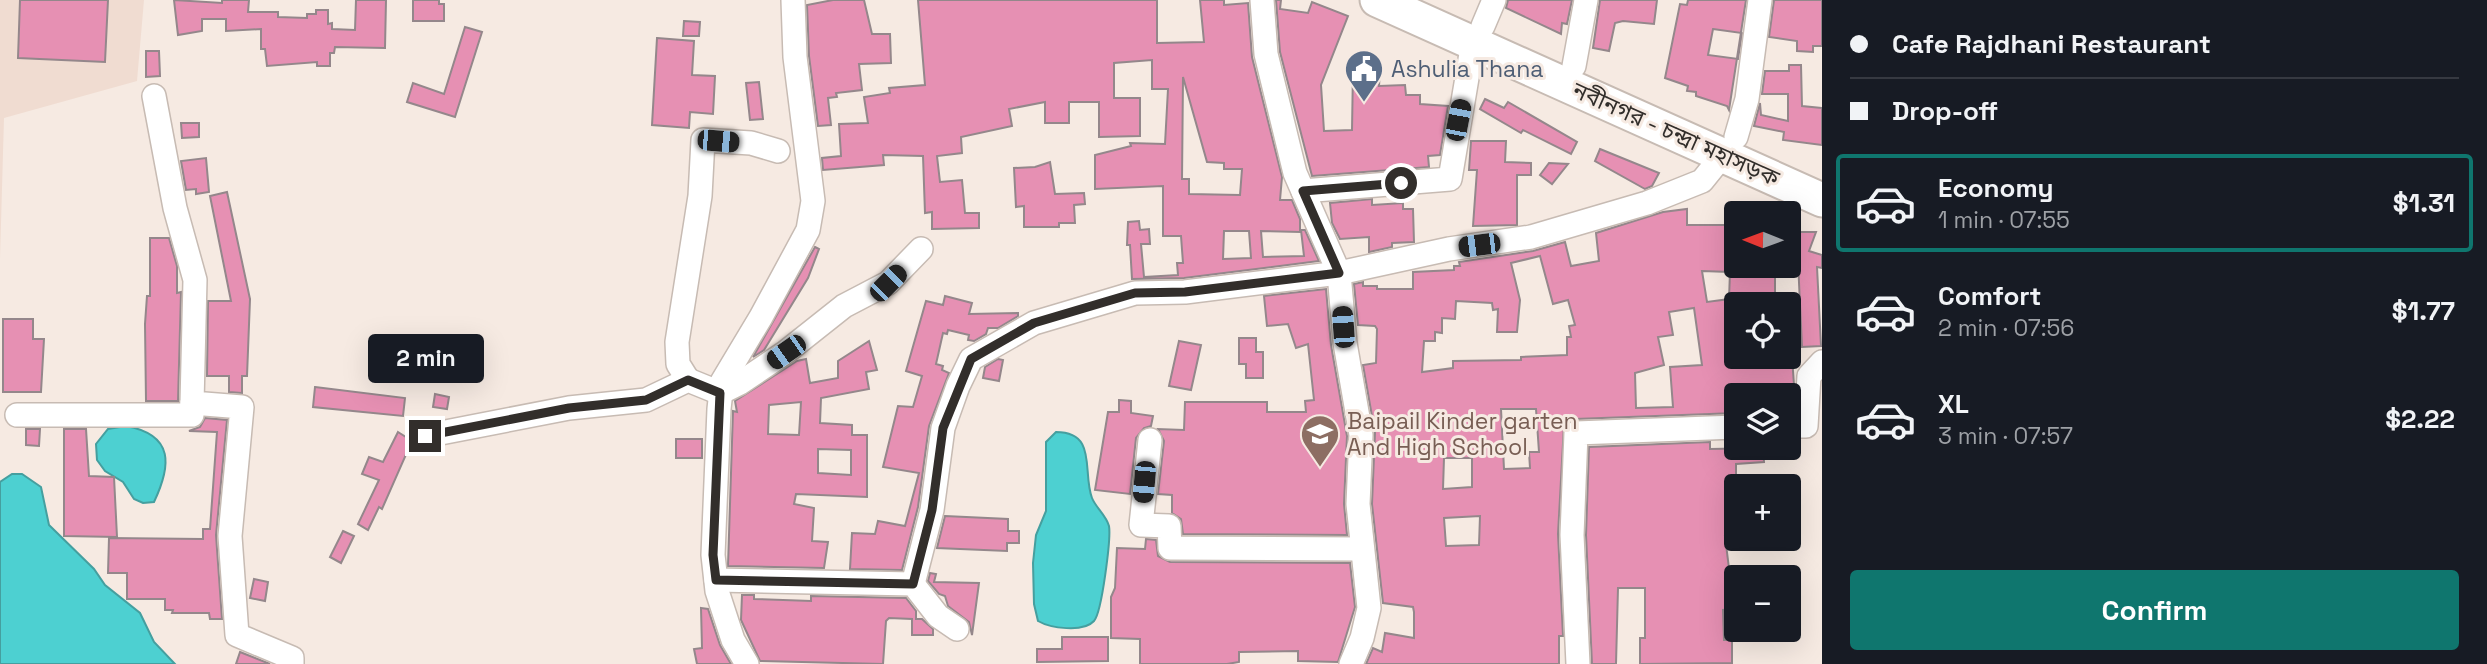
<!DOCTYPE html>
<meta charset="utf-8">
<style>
body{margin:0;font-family:"Space Grotesk","Noto Sans Bengali",sans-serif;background:#20242c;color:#f1f3f6;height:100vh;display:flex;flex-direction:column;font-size:26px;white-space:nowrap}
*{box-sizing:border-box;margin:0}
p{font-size:23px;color:#9ea1a6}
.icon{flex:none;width:38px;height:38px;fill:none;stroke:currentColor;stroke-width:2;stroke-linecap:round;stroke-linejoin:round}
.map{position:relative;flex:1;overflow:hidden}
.panel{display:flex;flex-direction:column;background:#171b24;width:665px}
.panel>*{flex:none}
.guide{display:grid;align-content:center;height:154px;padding:0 28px;background:#171b24}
.needle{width:46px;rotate:271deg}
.fabs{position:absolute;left:1724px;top:201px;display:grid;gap:14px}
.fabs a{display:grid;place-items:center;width:77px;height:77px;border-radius:7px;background:#171b24;box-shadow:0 7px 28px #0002;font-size:35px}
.end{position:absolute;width:32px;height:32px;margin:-16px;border:9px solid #322e2b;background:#fff;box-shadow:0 0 0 4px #fff}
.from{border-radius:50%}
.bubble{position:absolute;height:49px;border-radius:7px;background:#171b24;box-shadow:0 7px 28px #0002;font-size:23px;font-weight:600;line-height:49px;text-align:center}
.car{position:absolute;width:21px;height:42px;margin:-21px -10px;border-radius:9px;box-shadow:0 0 5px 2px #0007;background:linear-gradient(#222 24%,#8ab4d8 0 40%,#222 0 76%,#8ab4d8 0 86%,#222 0)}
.guide b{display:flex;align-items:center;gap:24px;height:66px;font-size:26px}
.guide b+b{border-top:2px solid #363941}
.guide i{width:18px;height:18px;background:#f1f3f6}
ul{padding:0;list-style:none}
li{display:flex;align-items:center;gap:21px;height:98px;margin:0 14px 10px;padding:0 14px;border:4px solid transparent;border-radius:7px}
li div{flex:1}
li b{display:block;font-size:26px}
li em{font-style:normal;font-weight:600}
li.current{border-color:#0f766e}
li>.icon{width:63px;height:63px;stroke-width:1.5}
.primary-button{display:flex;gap:14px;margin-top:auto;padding:14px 28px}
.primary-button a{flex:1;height:80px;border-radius:7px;background:#0f766e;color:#fff;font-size:28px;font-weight:600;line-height:80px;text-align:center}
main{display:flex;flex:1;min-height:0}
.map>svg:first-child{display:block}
</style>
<main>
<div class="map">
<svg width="1822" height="664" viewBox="0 0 1822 664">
<rect width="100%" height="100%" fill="#f6eae2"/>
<polygon fill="#f0dcd1" points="0,0 144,0 137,81 4,118 0,259"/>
<g fill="#4dd0d1" stroke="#459f9f" stroke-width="2">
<path d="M126,426C175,435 171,466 154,502L143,503L134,499L123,482L105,471L97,460L96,444L108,429Z"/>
<path d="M1056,432C1098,432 1082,472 1092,498C1096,508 1106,515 1109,526C1111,538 1102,612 1094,621C1083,633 1050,628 1038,621L1034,604L1033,563L1036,535L1046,511V442Z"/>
<polygon points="12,474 22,474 41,487 49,525 94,569 105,585 140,613 154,642 175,664 0,664 0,482"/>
</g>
<g fill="#e690b3" stroke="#94878b" stroke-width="2" fill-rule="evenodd">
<polygon points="20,0 108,0 105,62 18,58"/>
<polygon points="174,0 222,3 222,0 249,0 248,12 278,12 278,17 307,18 307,14 316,14 316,10 328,10 328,24 332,23 332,29 355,30 356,0 386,0 385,48 335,47 334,53 330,53 330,66 317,66 317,62 267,66 265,49 261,49 261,29 226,31 226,19 202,19 202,31 178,35"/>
<polygon points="413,0 439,0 439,4 444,4 444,21 413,21"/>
<polygon points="833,0 864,0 872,34 890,34 891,63 859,64 862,90 836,93 837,97 828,98 831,125 818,126 809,56 807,5"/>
<path d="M918,0H1157V43L1204,42L1200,0H1224V5L1248,3L1252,57L1282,177L1280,200H1292L1300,219V232L1261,231L1263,257L1304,256L1301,230H1305L1319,261L1184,278L1132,279L1130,245H1127L1128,222L1139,221L1140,230L1149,229L1150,244H1141L1144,277L1178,275L1177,263H1183L1181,236H1163V186L1095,189V155L1131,146L1130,143L1165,144L1168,89H1152V60L1114,63V98H1140V136L1099,137V102H1069V123H1045V102L1009,109L1012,126L961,137L962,153L937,156L940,182L962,180L965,213H979V228L932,229V212L925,213L923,156L883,155L884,165L823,170L822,158L841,156L839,124L868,123L864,97L890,93L889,88L925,85ZM1183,77L1207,162L1224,163V169H1242L1240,195L1189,194V179H1182ZM1224,231H1249L1251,258L1223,259Z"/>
<polygon points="1276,0 1281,0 1280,9 1308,13 1312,2 1348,16 1321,85 1324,131 1352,130 1353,69 1380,70 1379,86 1405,85 1406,95 1420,95 1420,104 1448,106 1440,155 1428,156 1429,167 1312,176 1280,52"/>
<polygon points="1508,0 1572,0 1567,24 1562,23 1561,34 1506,8"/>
<polygon points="1600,0 1657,0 1654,24 1623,21 1615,23 1609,51 1593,48"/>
<path d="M1688,0H1746L1729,110L1727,106L1696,96V92L1687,91L1688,86L1665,78L1680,4L1687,5ZM1713,29L1742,33L1738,59L1708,55Z"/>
<polygon points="1774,0 1822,0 1822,46 1813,46 1813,52 1797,51 1797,41 1769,37"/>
<polygon points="684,21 700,22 699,36 683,36"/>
<polygon points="465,27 482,32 455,117 407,102 413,83 444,94"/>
<polygon points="657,38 694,41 692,75 715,76 713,114 690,112 689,128 652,125"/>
<polygon points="146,51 159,51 160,76 146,77"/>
<polygon points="1789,65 1801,65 1802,106 1822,108 1822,145 1783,140 1784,132 1754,126 1760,103 1761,115 1788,121 1788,94 1762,94 1765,71 1789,71"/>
<polygon points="759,82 763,119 750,120 746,83"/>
<polygon points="1485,99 1504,108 1508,102 1577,142 1571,154 1523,130 1521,133 1480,109"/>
<polygon points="181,123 199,123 199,137 182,138"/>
<polygon points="1471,141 1506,141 1505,162 1531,163 1531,175 1517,175 1517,225 1473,226 1477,170 1469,170"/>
<polygon points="1600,149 1659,173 1652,186 1645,189 1595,161"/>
<polygon points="206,158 209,192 196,194 196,189 186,190 181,161"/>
<polygon points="1050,162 1055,194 1084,193 1085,204 1074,205 1075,223 1059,223 1059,227 1024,227 1024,206 1016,207 1014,168 1035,167"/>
<polygon points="1549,163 1568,164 1552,184 1540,175"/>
<polygon points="227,192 250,299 247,376 242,376 242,393 229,392 229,376 207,376 208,301 231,301 210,196"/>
<polygon points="1372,199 1372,205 1403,203 1403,209 1413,209 1414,242 1392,243 1392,247 1369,252 1369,237 1340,239 1332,223 1330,203"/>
<path d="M1687,209V225H1725V230H1736V266L1775,270V304H1736V327H1733L1736,357H1792L1794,385H1764V391L1736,393V413L1575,419L1564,425L1558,534L1563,636H1559V664H1366L1373,648L1382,652L1385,633L1414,638V612L1413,607L1383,603L1372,504L1375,433L1363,365L1376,363L1377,329L1375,326L1358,325L1354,284L1363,282V286H1377V289H1413V272L1454,270V266H1460L1459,262L1533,251L1565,242L1571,266L1599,261L1596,233L1663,212ZM1540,256L1553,304L1568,300L1575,325L1569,326L1571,337H1567V355L1521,357V360L1453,361V368L1422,372L1424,341H1435V332L1442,333V318L1455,319L1456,301L1492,303L1493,310L1498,309L1497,332H1517L1520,300L1511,263ZM1702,271L1730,272L1729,299L1707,302ZM1694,308L1702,365L1670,367L1673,407L1636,408L1635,373L1664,365L1658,337L1673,335L1669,312ZM1501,409H1536L1539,452H1529L1530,468L1504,469ZM1444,458H1472V487L1443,489ZM1480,516L1479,545L1446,546L1444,518Z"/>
<polygon points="1788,232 1816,232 1809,251 1822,255 1822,268 1817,267 1821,346 1802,347 1798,261 1788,261"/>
<polygon points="150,238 169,238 177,266 177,293 181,292 178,401 146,401 145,324 147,296 150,296"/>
<polygon points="815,247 819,249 808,278 764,350 753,357"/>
<polygon points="1326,289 1331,345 1347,436 1344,504 1347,535 1183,534 1181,519 1172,513 1172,495 1158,494 1164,441 1158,429 1184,430 1185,402 1267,402 1267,412 1306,412 1305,401 1314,400 1308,344 1296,348 1288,324 1267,326 1264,296"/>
<polygon points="945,296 972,303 969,314 1018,313 1018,316 998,328 988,328 986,334 974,341 968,340 969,335 948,330 947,334 943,333 936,364 943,366 942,370 949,373 929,426 918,507 902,570 850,569 852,533 875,534 878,521 905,526 919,473 883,467 898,406 913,407 922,376 906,371 926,301 943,305"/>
<polygon points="3,319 33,319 33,339 44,339 41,392 3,392"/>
<polygon points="1239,338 1256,338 1256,352 1263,352 1263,378 1246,378 1246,364 1239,364"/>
<path d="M869,341L877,370L866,372L869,389L821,398L820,423L852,425V435H867V497L796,494L794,504L814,508L812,541L828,542L824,568L728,566L733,411L737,412L735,401L797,361L806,359L810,383L838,378V361ZM801,402L799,435L768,434L769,405ZM818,449L851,450V475L818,473Z"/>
<polygon points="1179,341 1201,345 1191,390 1169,386"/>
<polygon points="998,359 1003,360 999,381 983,378 985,367"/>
<polygon points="315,387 405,398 403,416 313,407"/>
<polygon points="435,394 449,397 447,409 433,407"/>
<polygon points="1119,400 1131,401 1131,413 1153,416 1151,426 1144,428 1136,438 1130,494 1095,490 1108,412 1119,412"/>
<polygon points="205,418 227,420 216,535 222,619 210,619 209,613 172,613 173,610 165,610 165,599 127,599 127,573 108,573 109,538 203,539 203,529 210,529 217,432 189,431 200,427"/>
<polygon points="26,429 40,429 39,446 26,445"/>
<polygon points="64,429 86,429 89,476 114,477 117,537 64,536"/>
<polygon points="398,432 412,441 382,509 379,507 368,530 358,524 379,480 362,474 369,457 383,462"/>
<rect x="676" y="439" width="26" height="19"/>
<polygon points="1710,442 1710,449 1763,448 1764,462 1736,464 1736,537 1725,536 1734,609 1723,610 1724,640 1732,640 1732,663 1640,664 1640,638 1645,638 1645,588 1618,588 1616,664 1592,664 1586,535 1589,447"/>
<polygon points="945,516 1008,519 1008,531 1019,531 1019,543 1007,543 1007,551 937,548"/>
<polygon points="343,531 354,536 341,563 330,557"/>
<polygon points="1146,539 1156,540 1158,556 1170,562 1350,563 1355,607 1338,662 1298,661 1298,651 1239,652 1239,662 1227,664 1140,664 1140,639 1111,638 1111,597 1115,588 1117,548 1145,549"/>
<polygon points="930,573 936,574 934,582 979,583 972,635 969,622 948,606 945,596 939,594 928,581"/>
<polygon points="254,579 268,582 265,601 250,598"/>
<polygon points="742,595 754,595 754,599 811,601 811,596 906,598 916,611 916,619 922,619 933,629 933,635 912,635 912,619 889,618 886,621 883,664 760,661 741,620"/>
<polygon points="701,608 708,609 720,645 731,664 697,664 694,649 702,648"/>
<polygon points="1062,637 1108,637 1108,661 1037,662 1037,649 1062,649"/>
<polygon points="240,652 270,664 236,664"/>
</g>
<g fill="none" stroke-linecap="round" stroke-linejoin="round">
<g stroke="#c7bbb3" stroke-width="26">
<g id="minor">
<polyline points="1262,0 1266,54 1295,173 1339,273 1345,343 1361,435 1358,504 1369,608 1362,638 1351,664"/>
<polyline points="1483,26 1494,0"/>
<polyline points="1574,66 1586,0"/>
<polyline points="154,96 175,208 195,280 192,403 242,407 230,536 237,635 292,658 292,664"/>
<polyline points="1736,137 1747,99 1760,0"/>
<polyline points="1303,191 1450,179 1473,42"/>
<polyline points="688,380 678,364 677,342 700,196 703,140 751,143 778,151"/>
<polyline points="17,415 192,415 192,403"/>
<polyline points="1788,426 1806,426 1809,376 1822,362"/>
<polyline points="425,436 569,408 646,400 688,380 720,393 740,383 786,352 844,306 888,283 921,249"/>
<polyline points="1150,440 1141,525 1169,526 1170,548 1361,549"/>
<polyline points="716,580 913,584 938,616 957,629"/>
<polyline points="913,584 932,510 943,428 958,386 971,359 1034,323 1135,293 1185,292 1339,273 1449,249 1531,237 1647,203 1702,181 1723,155"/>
<polyline points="747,664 733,640 717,591 713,555 719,409 722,382 761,317 808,230 813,201 795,57 793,0"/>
<polyline points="1578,664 1572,535 1576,433 1736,427"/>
</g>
</g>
<g stroke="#c7bbb3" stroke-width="37">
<polyline id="highway" points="1377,0 1822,200"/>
</g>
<use href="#minor" stroke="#fff" stroke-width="23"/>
<use href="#highway" stroke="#fff" stroke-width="33"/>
</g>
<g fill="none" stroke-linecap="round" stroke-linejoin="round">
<polyline stroke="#322e2b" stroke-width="9" points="425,436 569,408 646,400 688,380 720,393 713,555 716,580 913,584 932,510 943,428 971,359 1034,323 1135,293 1185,292 1339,273 1303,191 1401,183"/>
</g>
<defs>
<g id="civic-pin" transform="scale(2.0125)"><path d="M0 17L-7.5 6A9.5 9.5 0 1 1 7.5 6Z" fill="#5c6f8a" stroke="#f6eae2"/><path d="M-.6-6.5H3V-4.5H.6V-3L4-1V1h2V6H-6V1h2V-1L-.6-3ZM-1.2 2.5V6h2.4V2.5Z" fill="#fff"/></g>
<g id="school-pin" transform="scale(2.0125)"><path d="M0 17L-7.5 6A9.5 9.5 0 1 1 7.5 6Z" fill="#8d6e63" stroke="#f6eae2"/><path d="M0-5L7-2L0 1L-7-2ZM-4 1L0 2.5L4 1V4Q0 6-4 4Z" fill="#fff"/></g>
</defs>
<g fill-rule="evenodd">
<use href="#civic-pin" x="1364" y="69"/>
<use href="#school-pin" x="1320" y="434"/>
</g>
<g text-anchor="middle" stroke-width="6" stroke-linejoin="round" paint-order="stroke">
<g font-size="23" fill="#4e5e75" stroke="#f6eae2" text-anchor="start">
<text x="1391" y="77">Ashulia Thana</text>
</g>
<g font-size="23" fill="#322e2b" stroke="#f6eae2">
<text transform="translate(1676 134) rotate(24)" y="8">নবীনগর - চন্দ্রা মহাসড়ক</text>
</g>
<g font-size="23" fill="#785e54" stroke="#f6eae2" text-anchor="start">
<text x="1347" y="429">Baipail Kinder garten<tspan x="1347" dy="26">And High School</tspan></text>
</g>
</g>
</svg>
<div class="fabs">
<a><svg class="needle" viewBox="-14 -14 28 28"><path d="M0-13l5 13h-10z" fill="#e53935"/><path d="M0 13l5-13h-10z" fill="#9ea1a6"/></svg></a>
<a><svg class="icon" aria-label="locate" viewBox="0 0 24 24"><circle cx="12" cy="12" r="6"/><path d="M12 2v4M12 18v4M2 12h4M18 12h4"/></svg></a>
<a><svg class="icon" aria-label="layers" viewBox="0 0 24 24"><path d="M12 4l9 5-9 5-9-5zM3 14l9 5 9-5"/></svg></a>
<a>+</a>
<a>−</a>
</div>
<i class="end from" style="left:1401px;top:183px"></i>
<i class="end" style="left:425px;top:436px"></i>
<div class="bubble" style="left:368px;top:334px;width:116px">2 min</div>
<i class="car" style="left:1458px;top:120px;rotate:11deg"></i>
<i class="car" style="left:718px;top:141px;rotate:95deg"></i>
<i class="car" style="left:1479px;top:245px;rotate:263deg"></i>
<i class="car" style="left:888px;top:283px;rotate:45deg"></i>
<i class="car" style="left:1343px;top:327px;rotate:356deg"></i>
<i class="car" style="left:786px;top:352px;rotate:235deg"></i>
<i class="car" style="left:1144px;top:482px;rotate:185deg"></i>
</div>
<section class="panel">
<div class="guide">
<b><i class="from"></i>Cafe Rajdhani Restaurant</b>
<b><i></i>Drop-off</b>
</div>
<ul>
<li class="current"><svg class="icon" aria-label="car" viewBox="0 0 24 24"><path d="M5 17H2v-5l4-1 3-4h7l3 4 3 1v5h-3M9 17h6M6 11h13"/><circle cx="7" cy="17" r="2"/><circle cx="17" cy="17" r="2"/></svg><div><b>Economy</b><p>1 min · 07:55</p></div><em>$1.31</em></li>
<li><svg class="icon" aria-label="car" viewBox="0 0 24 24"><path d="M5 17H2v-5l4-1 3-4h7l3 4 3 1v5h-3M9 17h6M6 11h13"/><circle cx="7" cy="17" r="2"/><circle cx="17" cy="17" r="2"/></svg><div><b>Comfort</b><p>2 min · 07:56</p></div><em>$1.77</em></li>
<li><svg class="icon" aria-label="car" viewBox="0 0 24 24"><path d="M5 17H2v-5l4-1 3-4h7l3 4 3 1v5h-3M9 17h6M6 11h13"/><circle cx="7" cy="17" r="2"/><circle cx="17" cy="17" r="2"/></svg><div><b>XL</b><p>3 min · 07:57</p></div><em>$2.22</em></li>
</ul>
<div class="primary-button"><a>Confirm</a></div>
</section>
</main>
